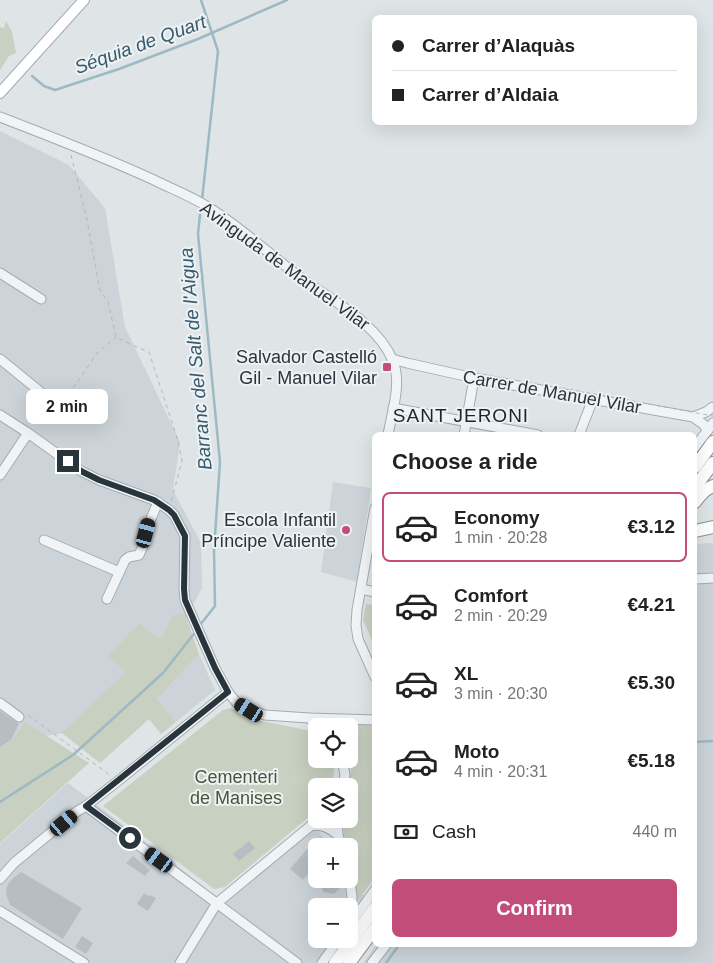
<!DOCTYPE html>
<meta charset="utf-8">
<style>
body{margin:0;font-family:Arial,sans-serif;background:#f2f2f2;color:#222;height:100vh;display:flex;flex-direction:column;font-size:19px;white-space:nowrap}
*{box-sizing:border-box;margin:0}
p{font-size:16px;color:#767676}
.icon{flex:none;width:28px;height:28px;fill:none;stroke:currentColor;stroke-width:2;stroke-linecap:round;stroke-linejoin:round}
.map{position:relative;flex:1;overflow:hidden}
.panel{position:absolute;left:372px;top:432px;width:325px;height:515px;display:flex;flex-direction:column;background:#fff;border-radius:8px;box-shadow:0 5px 20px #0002}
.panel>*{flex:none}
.top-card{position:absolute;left:372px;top:15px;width:325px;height:110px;border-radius:8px;box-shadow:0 5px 20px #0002;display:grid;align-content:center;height:110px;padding:0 20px;background:#fff}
.fabs{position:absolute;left:308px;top:718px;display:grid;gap:10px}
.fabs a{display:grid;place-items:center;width:50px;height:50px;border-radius:8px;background:#fff;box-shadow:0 5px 20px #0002;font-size:25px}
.end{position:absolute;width:22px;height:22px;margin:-11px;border:6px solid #29353d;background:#fff;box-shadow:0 0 0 2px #fff}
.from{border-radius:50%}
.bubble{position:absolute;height:35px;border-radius:8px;background:#fff;box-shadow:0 5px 20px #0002;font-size:16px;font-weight:700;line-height:35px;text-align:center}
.car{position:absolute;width:15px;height:30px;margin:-15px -8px;border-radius:6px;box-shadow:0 0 4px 1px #0007;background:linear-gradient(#222 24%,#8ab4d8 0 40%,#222 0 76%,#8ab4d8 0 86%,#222 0)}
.top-card b{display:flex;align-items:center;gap:18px;height:48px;font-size:19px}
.top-card b+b{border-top:1px solid #e0e0e0}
.top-card i{width:12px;height:12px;background:#222}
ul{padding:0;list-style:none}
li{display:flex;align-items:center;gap:15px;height:70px;margin:0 10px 8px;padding:0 10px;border:2px solid transparent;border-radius:8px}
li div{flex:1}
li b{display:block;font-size:19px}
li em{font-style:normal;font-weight:700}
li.active{border-color:#c34d79}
li>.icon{width:45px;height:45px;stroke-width:1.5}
h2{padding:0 20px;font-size:22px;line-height:60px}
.pay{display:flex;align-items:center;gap:12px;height:55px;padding:0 20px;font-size:19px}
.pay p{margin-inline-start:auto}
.cta{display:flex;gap:10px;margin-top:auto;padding:10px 20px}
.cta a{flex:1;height:58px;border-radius:8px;background:#c34d79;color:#fff;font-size:20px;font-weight:700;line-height:58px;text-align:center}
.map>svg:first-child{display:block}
</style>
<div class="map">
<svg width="713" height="963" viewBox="0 0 713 963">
<rect width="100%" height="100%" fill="#dfe4e7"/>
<g fill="#cdd4d9">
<polygon points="0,131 69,165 105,208 125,327 180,442 173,490 201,543 202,588 183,624 70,732 27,739 0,756"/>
<polygon points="333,482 371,488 357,582 321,572"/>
<polygon points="707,543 713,543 713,963 363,963 376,945 695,945 695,545"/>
<polygon points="199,654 215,690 176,722 157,699"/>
<polygon points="68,783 174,863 217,898 315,827 329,846 316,846 316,879 349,879 349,874 365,897 349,919 349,906 316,906 316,939 334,939 316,963 0,963 0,844"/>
</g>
<g fill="#c8d0c1">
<polygon points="6,21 12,32 16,53 9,56 0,70 0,27 4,28"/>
<polygon points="366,604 375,605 375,647 363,620"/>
<polygon points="185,614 199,654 157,699 176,722 161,734 149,719 100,763 62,733 126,672 108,656 139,623 155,637 162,638 173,615"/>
<polygon points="231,708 243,716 244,714 261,721 307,730 316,736 316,759 333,759 334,770 332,786 316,786 316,811 225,887 214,889 103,806 223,710"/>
<polygon points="25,722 89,763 0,843 0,747 12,741"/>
<polygon points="327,724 375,725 375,877 357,902 355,873 349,852 349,846 347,846 344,836 343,819 349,819 349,787 351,769 349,755 349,726 329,726"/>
</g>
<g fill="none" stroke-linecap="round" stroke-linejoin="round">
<g stroke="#9db9c4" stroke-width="2.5">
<polyline points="201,0 218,51 202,200"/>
<polyline points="32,76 44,86 55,90 119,69 198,39 287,0"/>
<polyline points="200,625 215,606 214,550 220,462 198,234 201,205"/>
<polyline points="695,742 713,741"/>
<polyline points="0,802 73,755 163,673 197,630"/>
<polyline points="386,963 399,945"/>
</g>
</g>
<g fill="#b7bec3">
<polygon points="0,711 19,724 11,740 0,747"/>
<polygon points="249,841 255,848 239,861 233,854"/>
<polygon points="310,846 316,850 316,884 307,875 303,880 290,869"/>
<polygon points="133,856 150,870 145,876 126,863"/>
<polygon points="21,872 82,908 63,939 10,905 7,897 6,890 8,884 13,878"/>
<polygon points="319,879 340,879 342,886 334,894 323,892"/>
<polygon points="144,893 149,896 150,895 156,898 148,911 137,904"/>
<polygon points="82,936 93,943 86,954 75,947"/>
</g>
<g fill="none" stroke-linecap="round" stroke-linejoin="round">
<g stroke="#a5acb1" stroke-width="11">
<g id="minor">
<path d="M0,117C52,137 104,157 154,180C172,189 191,196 208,207C244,229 274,259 308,283C337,303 379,326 393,361C402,384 392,411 388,435"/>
<polyline points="0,273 41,299"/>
<polyline points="0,359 59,407"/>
<polyline points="392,359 407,363 474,378 693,417 703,424 708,430"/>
<polyline points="393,408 538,435"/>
<polyline points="0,415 28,433 81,471 99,480 154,500 169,510 174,515 185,536 184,589 185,600 215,668 228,692 237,703 249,710 265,715 309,718 375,720"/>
<polyline points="693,417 706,412 713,407"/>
<polyline points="464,435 474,378"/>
<polyline points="579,435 593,399"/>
<polyline points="695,447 713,423"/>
<polyline points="0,475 28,433"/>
<polyline points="375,508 357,610 356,625 358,639 375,677"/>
<polyline points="44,540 119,572"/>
<polyline points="695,579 713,578"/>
<polyline points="361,589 375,592"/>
<polyline points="107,599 125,560 129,557 139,555 143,546 150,521 158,502"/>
<polyline points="0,703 19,717"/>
<polyline points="309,718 319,726"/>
<polyline points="342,759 345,775 343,786"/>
<polyline points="86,806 297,963"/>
<polyline points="337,819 338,835 341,846"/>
<path d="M311,825C324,825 328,827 338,835"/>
<polyline points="349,873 352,897 349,922"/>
<polyline points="0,879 14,863 76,812 86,806 118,781 228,692"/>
<polyline points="0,911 84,963"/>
<polyline points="349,926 375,890"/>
<polyline points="180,963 217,903 319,819"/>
<polyline points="322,963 339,939"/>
<polyline points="372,963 386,945"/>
</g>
</g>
<g stroke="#9fabb2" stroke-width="12">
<polyline id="major" points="0,93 84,0"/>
</g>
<g stroke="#88949c" stroke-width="14">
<g id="highway">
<polyline points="695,467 713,442"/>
<polyline points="695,487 713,463"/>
<path d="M695,502C700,495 705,489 713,486"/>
<polyline points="695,531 713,527"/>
<polyline points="335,963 375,908"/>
<polyline points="349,963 375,928"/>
</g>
</g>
<g stroke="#b1b7bb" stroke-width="1" stroke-dasharray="4 4" stroke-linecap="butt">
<polyline points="71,155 86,215 100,290 108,302 116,337 132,345 149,352 178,441 182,461 171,502"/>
<polyline points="64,401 98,352 116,337"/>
<polyline points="28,715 111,776"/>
</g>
<use href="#minor" stroke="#f1f4f6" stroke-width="9"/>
<use href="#major" stroke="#fff" stroke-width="10"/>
<use href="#highway" stroke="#fff" stroke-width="12"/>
<polyline stroke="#b1b7bb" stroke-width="1" stroke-dasharray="4 4" stroke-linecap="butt" points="546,385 713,416"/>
</g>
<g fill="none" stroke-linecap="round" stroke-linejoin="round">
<polyline stroke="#29353d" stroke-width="6" points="68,461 81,471 99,480 154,500 169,510 174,515 185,536 184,589 185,600 215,668 228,692 86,806 130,838"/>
</g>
<g fill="#c34d79" stroke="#eef2f5" stroke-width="2">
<rect x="382" y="362" width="10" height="10" rx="2.5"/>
<circle cx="346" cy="530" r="5"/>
</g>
<g text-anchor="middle" stroke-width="4" stroke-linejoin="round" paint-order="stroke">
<g font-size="18" fill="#29353d" stroke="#eef2f5">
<text transform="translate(285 266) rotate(36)" y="6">Avinguda de Manuel Vilar</text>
<text transform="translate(552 392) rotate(10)" y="6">Carrer de Manuel Vilar</text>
</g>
<g font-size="18" fill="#29353d" stroke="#eef2f5" text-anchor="end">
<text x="377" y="363">Salvador Castelló<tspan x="377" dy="21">Gil - Manuel Vilar</tspan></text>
<text x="336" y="526">Escola Infantil<tspan x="336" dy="21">Príncipe Valiente</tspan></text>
</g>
<g font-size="18" fill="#455738" stroke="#eef2f5">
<text x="236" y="783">Cementeri<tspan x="236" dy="21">de Manises</tspan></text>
</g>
<g font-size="19" font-style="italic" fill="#375b6d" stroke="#eef2f5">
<text transform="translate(140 44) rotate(-20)" y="7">Séquia de Quart</text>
<text transform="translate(195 359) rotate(-95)" y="7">Barranc del Salt de l'Aigua</text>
</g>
<g font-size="19" letter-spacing="1" fill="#1b262e" stroke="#eef2f5">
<text x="461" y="422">SANT JERONI</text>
</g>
</g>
</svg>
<div class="fabs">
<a><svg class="icon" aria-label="locate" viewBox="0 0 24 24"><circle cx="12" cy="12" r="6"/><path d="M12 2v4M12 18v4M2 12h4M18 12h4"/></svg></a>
<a><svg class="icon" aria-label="layers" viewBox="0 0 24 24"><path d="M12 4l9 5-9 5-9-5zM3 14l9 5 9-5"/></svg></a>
<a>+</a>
<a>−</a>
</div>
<i class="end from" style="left:130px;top:838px"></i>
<i class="end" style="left:68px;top:461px"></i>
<div class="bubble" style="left:26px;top:389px;width:82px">2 min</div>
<i class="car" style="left:146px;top:533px;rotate:15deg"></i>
<i class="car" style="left:249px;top:710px;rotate:302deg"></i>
<i class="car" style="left:64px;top:823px;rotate:50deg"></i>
<i class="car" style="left:159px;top:860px;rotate:306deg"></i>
<div class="top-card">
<b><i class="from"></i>Carrer d’Alaquàs</b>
<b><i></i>Carrer d’Aldaia</b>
</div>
<section class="panel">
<h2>Choose a ride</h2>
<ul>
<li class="active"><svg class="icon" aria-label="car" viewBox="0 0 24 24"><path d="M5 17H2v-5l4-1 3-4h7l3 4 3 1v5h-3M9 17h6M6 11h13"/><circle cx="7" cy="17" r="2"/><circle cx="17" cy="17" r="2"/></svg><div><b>Economy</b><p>1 min · 20:28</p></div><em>€3.12</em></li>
<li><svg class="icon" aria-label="car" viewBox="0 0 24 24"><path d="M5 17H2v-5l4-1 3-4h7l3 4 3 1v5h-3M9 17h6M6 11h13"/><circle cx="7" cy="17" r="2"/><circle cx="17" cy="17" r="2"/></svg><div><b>Comfort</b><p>2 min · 20:29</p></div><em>€4.21</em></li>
<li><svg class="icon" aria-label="car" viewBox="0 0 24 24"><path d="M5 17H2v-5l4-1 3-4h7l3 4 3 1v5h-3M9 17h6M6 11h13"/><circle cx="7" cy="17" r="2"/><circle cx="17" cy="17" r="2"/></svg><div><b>XL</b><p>3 min · 20:30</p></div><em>€5.30</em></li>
<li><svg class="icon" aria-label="car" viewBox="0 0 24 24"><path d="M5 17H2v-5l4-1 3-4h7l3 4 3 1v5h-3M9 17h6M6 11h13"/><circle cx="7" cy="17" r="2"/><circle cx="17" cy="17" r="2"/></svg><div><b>Moto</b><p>4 min · 20:31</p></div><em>€5.18</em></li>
</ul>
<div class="pay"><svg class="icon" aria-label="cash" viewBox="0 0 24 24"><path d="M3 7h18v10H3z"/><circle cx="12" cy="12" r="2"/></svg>Cash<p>440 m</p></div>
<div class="cta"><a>Confirm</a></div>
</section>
</div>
